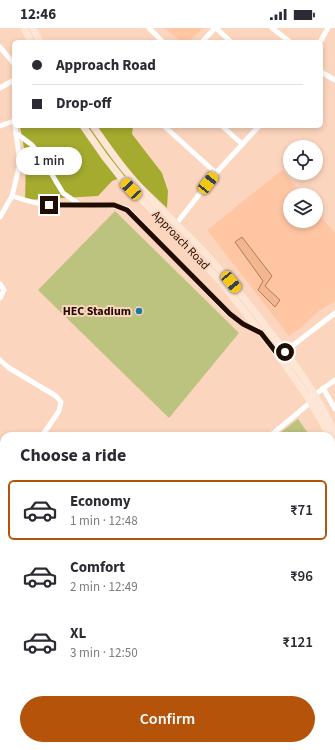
<!DOCTYPE html>
<meta charset="utf-8">
<style>
body{margin:0;font-family:"Source Sans 3",sans-serif;background:#f2f2f3;color:#2b2b33;height:100vh;display:flex;flex-direction:column;font-size:15px;white-space:nowrap}
*{box-sizing:border-box;margin:0}
p{font-size:13px;color:#7c7c81}
.icon{flex:none;width:22px;height:22px;fill:none;stroke:currentColor;stroke-width:2;stroke-linecap:round;stroke-linejoin:round}
.map{position:relative;flex:1;overflow:hidden}
.sheet{position:absolute;left:0px;top:404px;width:335px;height:318px;display:flex;flex-direction:column;background:#fff;border-radius:12px 12px 0 0;box-shadow:0 2px 6px #0003}
.sheet>*{flex:none}
.guide{position:absolute;left:12px;top:12px;width:311px;height:88px;border-radius:6px;box-shadow:0 2px 6px #0003;display:grid;align-content:center;height:88px;padding:0 20px;background:#fff}
.fabs{position:absolute;left:283px;top:112px;display:grid;gap:8px}
.fabs a{display:grid;place-items:center;width:40px;height:40px;border-radius:50%;background:#fff;box-shadow:0 2px 6px #0003;font-size:20px}
.end{position:absolute;width:18px;height:18px;margin:-9px;border:5px solid #210c01;background:#fff;box-shadow:0 0 0 2px #fff}
.from{border-radius:50%}
.bubble{position:absolute;height:28px;border-radius:14px;background:#fff;box-shadow:0 2px 6px #0003;font-size:13px;font-weight:600;line-height:28px;text-align:center}
.car{position:absolute;width:12px;height:24px;margin:-12px -6px;border-radius:5px;box-shadow:0 0 3px 1px #0007;background:linear-gradient(#f5c518 24%,#345 0 40%,#f5c518 0 76%,#345 0 86%,#f5c518 0)}
.guide b{display:flex;align-items:center;gap:14px;height:38px;font-size:15px}
.guide b+b{border-top:1px solid #e1e1e2}
.guide i{width:10px;height:10px;background:#2b2b33}
ul{padding:0;list-style:none}
li{display:flex;align-items:center;gap:12px;height:60px;margin:0 8px 6px;padding:0 12px;border:2px solid transparent;border-radius:6px}
li div{flex:1}
li b{display:block;font-size:15px}
li em{font-style:normal;font-weight:600}
li.active{border-color:#b45309}
li>.icon{width:36px;height:36px;stroke-width:1.5}
h2{padding:0 20px;font-size:18px;line-height:48px}
.action{display:flex;gap:8px;margin-top:auto;padding:8px 20px}
.action a{flex:1;height:46px;border-radius:24px;background:#b45309;color:#fff;font-size:16px;font-weight:600;line-height:46px;text-align:center}
.status{display:flex;justify-content:space-between;align-items:center;height:28px;padding:0 20px;background:#fff;direction:ltr}
.status svg{height:11px;fill:currentColor}
.map>svg:first-child{display:block}
</style>
<div class="status"><b>12:46</b><svg viewBox="0 0 49 12"><path d="M0 12V9h3v3zM5 12V6h3v6zM10 12V3h3v9zM15 12V0h3v12zM26 1h20v11H26zM47 4h2v5h-2z"/></svg></div>
<div class="map">
<svg width="335" height="722" viewBox="0 0 335 722">
<rect width="100%" height="100%" fill="#fcd5be"/>
<g fill="#ffc6a4">
<polygon points="165,0 203,0 188,14 179,12"/>
<polygon points="282,142 303,167 290,167 290,193 316,193 316,183 335,205 335,273 319,283 302,299 289,308 207,202"/>
<polygon points="331,654 335,656 335,722 0,722 0,688 4,687 4,718 331,718"/>
</g>
<g fill="#bcc37e">
<polygon points="115,183 239,305 169,390 38,262"/>
<polygon points="298,391 310,408 276,408"/>
<polygon points="331,446 335,457 335,572 331,572"/>
</g>
<g fill="#a4ab2f">
<polygon points="20,98 133,98 132,106 162,145 168,163 167,180 131,146 112,153 98,168 25,172 26,131"/>
<polygon points="4,602 4,658 0,659 0,603"/>
<polygon points="334,631 335,665 331,669 331,632"/>
<polygon points="169,718 284,718 280,722 168,722"/>
</g>
<polygon fill="#f2b691" stroke="#b47a55" points="242,209 272,248 265,258 280,272 275,279 258,262 263,253 235,214"/>
<g fill="none" stroke-linecap="round" stroke-linejoin="round">
<g stroke="#fff" stroke-width="5">
<polyline points="149,0 163,14"/>
<polyline points="216,0 231,14"/>
<polyline points="272,0 290,14"/>
<polyline points="202,14 215,0"/>
<polyline points="320,14 328,0"/>
<polyline points="0,19 14,36"/>
<polyline points="321,44 335,52"/>
<polyline points="0,60 14,52"/>
<polyline points="0,98 14,93"/>
<polyline points="164,98 216,145"/>
<polyline points="222,98 242,116"/>
<polyline points="16,105 32,117 42,130 63,165 79,176"/>
<path d="M12,168C24,172 36,176 49,177C76,179 102,173 127,181L229,286L243,296L260,304"/>
<polyline points="0,189 12,168 20,135 15,98"/>
<polyline points="176,196 216,145 259,98"/>
<polyline points="0,256 4,262 0,270"/>
<polyline points="279,328 335,285"/>
<polyline points="0,332 9,340 56,368 61,374 59,383 42,408"/>
<polyline points="323,360 335,381"/>
<polyline points="313,368 335,352"/>
<polyline points="270,408 311,374"/>
<polyline points="0,448 4,450"/>
<polyline points="0,590 4,590"/>
<polyline points="331,591 335,591"/>
</g>
<g stroke="#fee6d6" stroke-width="7">
<polyline points="24,0 31,14"/>
<polyline points="33,0 40,14"/>
<polyline points="83,98 104,128 122,151 222,255 279,328 309,371 330,408"/>
<path d="M93,98C105,115 117,133 131,149C154,176 181,199 205,225C228,250 250,277 270,304C295,336 319,369 335,406"/>
<polyline points="331,411 335,421"/>
<polyline points="331,616 335,614"/>
<polyline points="331,627 335,626"/>
<polyline points="0,664 4,663"/>
<polyline points="0,678 4,675"/>
<polyline points="331,684 335,679"/>
<polyline points="331,698 335,694"/>
<polyline points="6,718 11,722"/>
<polyline points="296,722 300,718"/>
<polyline points="308,722 312,718"/>
</g>
</g>
<g fill="none" stroke-linecap="round" stroke-linejoin="round">
<polyline stroke="#210c01" stroke-width="5" points="49,177 114,177 127,182 230,286 243,296 261,305 279,328 285,324"/>
</g>
<circle fill="#147ba6" stroke="#fcd5be" stroke-width="1.5" cx="139" cy="283" r="4"/>
<g text-anchor="middle" stroke-width="4" stroke-linejoin="round" paint-order="stroke">
<g font-size="12" fill="#210c01" stroke="#fcd5be">
<text transform="translate(181 212) rotate(46)" y="4">Approach Road</text>
</g>
<g font-size="12" font-weight="bold" fill="#210c01" stroke="#fcd5be" text-anchor="end">
<text x="131" y="287">HEC Stadium</text>
</g>
</g>
</svg>
<div class="fabs">
<a><svg class="icon" aria-label="locate" viewBox="0 0 24 24"><circle cx="12" cy="12" r="6"/><path d="M12 2v4M12 18v4M2 12h4M18 12h4"/></svg></a>
<a><svg class="icon" aria-label="layers" viewBox="0 0 24 24"><path d="M12 4l9 5-9 5-9-5zM3 14l9 5 9-5"/></svg></a>
</div>
<i class="end from" style="left:285px;top:324px"></i>
<i class="end" style="left:49px;top:177px"></i>
<div class="bubble" style="left:16px;top:119px;width:66px">1 min</div>
<i class="car" style="left:208px;top:155px;rotate:38deg"></i>
<i class="car" style="left:131px;top:161px;rotate:317deg"></i>
<i class="car" style="left:231px;top:254px;rotate:141deg"></i>
<div class="guide">
<b><i class="from"></i>Approach Road</b>
<b><i></i>Drop-off</b>
</div>
<section class="sheet">
<h2>Choose a ride</h2>
<ul>
<li class="active"><svg class="icon" aria-label="car" viewBox="0 0 24 24"><path d="M5 17H2v-5l4-1 3-4h7l3 4 3 1v5h-3M9 17h6M6 11h13"/><circle cx="7" cy="17" r="2"/><circle cx="17" cy="17" r="2"/></svg><div><b>Economy</b><p>1 min · 12:48</p></div><em>₹71</em></li>
<li><svg class="icon" aria-label="car" viewBox="0 0 24 24"><path d="M5 17H2v-5l4-1 3-4h7l3 4 3 1v5h-3M9 17h6M6 11h13"/><circle cx="7" cy="17" r="2"/><circle cx="17" cy="17" r="2"/></svg><div><b>Comfort</b><p>2 min · 12:49</p></div><em>₹96</em></li>
<li><svg class="icon" aria-label="car" viewBox="0 0 24 24"><path d="M5 17H2v-5l4-1 3-4h7l3 4 3 1v5h-3M9 17h6M6 11h13"/><circle cx="7" cy="17" r="2"/><circle cx="17" cy="17" r="2"/></svg><div><b>XL</b><p>3 min · 12:50</p></div><em>₹121</em></li>
</ul>
<div class="action"><a>Confirm</a></div>
</section>
</div>
